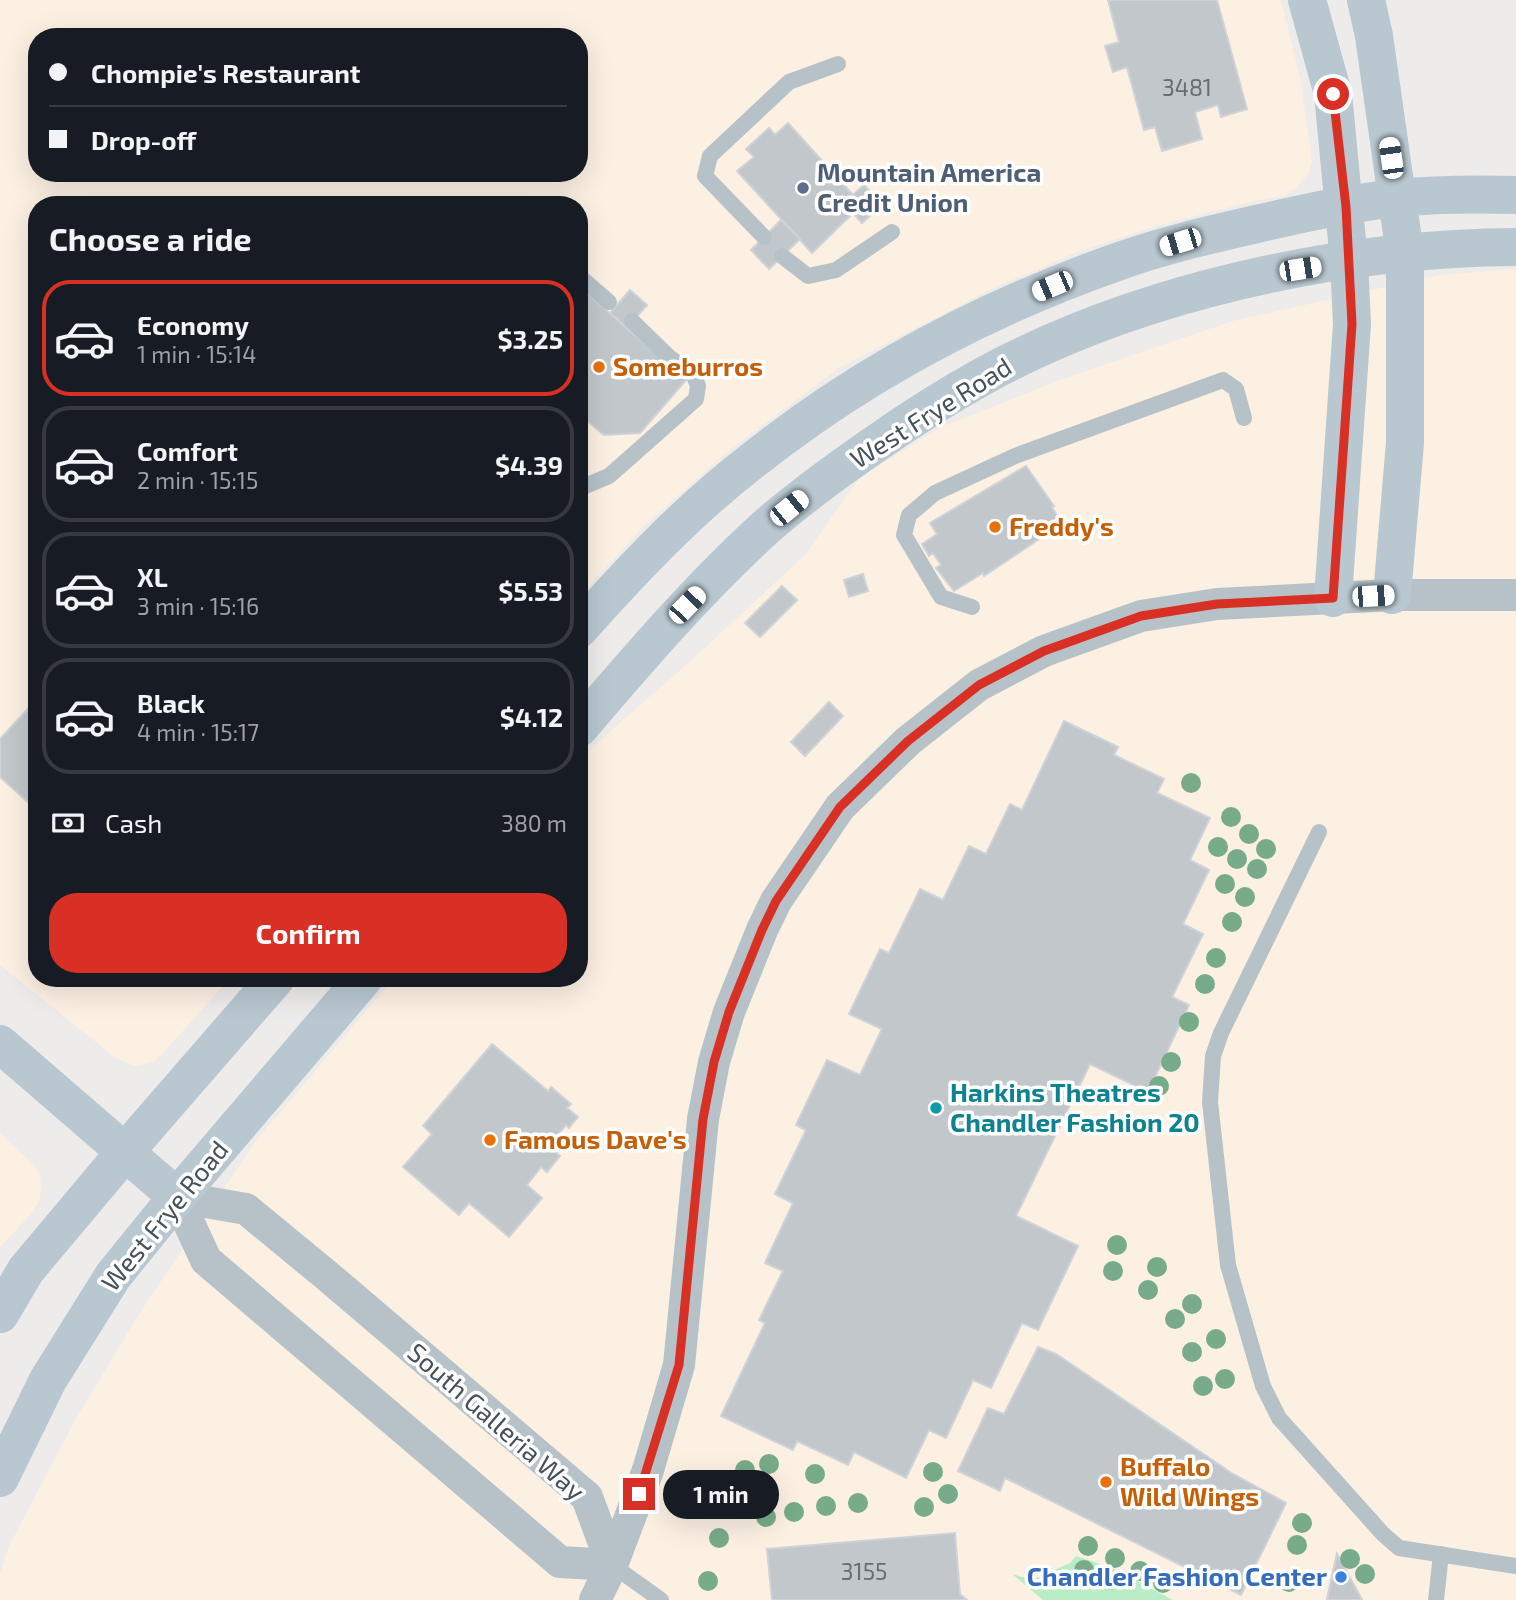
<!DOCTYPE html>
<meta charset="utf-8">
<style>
body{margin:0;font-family:"Exo 2",sans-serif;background:#242831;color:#f1f3f6;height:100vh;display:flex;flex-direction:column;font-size:26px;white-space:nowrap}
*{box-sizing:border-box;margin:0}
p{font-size:23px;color:#9ea1a6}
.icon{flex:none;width:38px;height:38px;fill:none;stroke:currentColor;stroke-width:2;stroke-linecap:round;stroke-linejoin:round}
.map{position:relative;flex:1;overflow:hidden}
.side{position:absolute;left:28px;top:196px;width:560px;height:791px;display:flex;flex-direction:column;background:#171b24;border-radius:28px;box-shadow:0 7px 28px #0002}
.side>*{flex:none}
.hud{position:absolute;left:28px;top:28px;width:560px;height:154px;border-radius:28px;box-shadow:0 7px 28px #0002;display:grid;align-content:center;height:154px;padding:0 21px;background:#171b24}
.end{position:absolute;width:32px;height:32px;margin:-16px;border:9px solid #d93025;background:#fff;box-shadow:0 0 0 4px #fff}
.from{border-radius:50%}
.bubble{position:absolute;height:49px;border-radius:24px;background:#171b24;box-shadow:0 7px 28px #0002;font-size:23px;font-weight:700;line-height:49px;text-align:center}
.car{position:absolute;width:21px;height:42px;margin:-21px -10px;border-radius:9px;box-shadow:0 0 5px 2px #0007;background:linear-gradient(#fff 24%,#345 0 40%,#fff 0 76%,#345 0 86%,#fff 0)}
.hud b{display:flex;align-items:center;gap:24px;height:66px;font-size:26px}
.hud b+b{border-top:2px solid #363941}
.hud i{width:18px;height:18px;background:#f1f3f6}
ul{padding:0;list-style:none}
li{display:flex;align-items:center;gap:21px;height:116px;margin:0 14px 10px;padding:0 7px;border:4px solid #363941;border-radius:28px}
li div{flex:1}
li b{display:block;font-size:26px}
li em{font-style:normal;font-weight:700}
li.selected{border-color:#d93025}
li>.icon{width:63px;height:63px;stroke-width:1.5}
h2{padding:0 21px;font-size:32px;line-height:84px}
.pay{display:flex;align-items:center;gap:18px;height:77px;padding:0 21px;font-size:26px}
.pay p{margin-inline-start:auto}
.action{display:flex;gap:14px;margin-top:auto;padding:14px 21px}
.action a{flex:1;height:80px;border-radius:28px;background:#d93025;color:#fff;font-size:28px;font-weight:700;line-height:80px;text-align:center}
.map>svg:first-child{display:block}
</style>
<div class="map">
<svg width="1516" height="1600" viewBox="0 0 1516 1600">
<rect width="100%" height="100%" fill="#eeebeb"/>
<g fill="#fbf0e2" fill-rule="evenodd">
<path d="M0,0H1281L1300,77L1312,161L1308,174L1297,187L1284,196L1250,202L1160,225L1077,252L994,288L840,367L726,453L643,527L579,597V205H37V978H230L164,1052L153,1062L135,1066L117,1059L0,965ZM37,37H579V173H37Z"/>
<polygon points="1516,269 1516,1600 0,1600 0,1574 8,1548 74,1422 141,1311 256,1141 394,978 579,978 579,763 597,743 696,656 806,554 859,478 941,427 1071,376 1233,321 1439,275"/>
<polygon points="0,1133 35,1166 40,1174 41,1186 40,1200 31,1214 0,1247"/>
</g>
<polygon fill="#b8edc5" points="1076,1556 1110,1567 1173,1600 1043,1600 1012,1574 1022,1577 1048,1578 1045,1574 1070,1563"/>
<g fill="#c2c7cb" stroke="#cfd2d7" stroke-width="2">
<polygon points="1108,0 1217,0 1247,109 1221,117 1218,105 1195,112 1202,139 1162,151 1155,127 1144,130 1127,67 1113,72 1105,46 1119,42"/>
<polygon points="788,123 853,195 864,185 882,205 862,223 853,213 812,253 737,171 754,157 746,149 769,128 775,135"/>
<polygon points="781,220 800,239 769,269 751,250"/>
<polygon points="581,288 686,380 640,433 604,435 579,414 579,290"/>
<polygon points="630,290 647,305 627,328 610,313"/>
<polygon points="1026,466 1054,506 1052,507 1062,524 984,576 983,573 954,591 936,568 941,565 933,553 929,556 922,544 937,534 930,523"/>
<polygon points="863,574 868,591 849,597 844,580"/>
<polygon points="782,586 797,600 760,637 745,623"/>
<polygon points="37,699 37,805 34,803 31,805 0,777 0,739"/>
<polygon points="829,702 843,716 805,756 791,742"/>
<polygon points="1064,721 1118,747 1114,755 1164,779 1157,793 1210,818 1190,860 1209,870 1183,924 1203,934 1172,997 1189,1005 1148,1092 1090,1064 1016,1216 1078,1246 1038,1330 1022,1323 991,1388 973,1380 946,1438 929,1430 906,1478 854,1452 848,1465 797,1441 793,1450 721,1416 765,1323 759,1320 783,1271 765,1263 793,1203 775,1194 806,1130 796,1125 827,1060 860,1075 882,1029 849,1014 880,949 889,953 920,889 943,900 969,846 986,854 1010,804 1022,810"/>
<polygon points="492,1044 548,1091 551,1087 571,1104 567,1108 578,1117 569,1128 566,1125 548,1146 560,1156 547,1172 541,1167 527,1185 542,1198 509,1237 469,1203 459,1215 403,1167 432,1134 423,1126"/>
<polygon points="1038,1347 1056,1354 1233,1474 1286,1503 1241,1595 1005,1478 1000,1491 958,1471 988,1408 1004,1414"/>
<polygon points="955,1533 960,1594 967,1600 772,1600 767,1549"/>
<polygon points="1337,1554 1362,1600 1327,1600"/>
<polygon points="1337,1554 1362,1600 1327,1600"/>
</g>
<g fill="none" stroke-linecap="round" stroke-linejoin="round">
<g stroke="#b6c2c8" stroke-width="16">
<polyline points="764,237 705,176 710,156 789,82 838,64"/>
<polyline points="782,256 808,276 836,270 892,232"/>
<polyline points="579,276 609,302"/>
<polyline points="579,485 585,486 609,476 696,399 698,386 694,376 668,356 632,321"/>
<polyline points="972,607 941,597 904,535 909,515 935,493 1015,456 1223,380 1236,389 1244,418"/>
<polyline points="1319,832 1221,1033 1213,1056 1210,1102 1228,1265 1263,1386 1279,1418 1383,1534 1399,1548 1516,1566"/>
<polyline points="612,1565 661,1600"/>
<polyline points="1436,1600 1441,1554"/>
</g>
<g stroke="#b6c2c8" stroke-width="32">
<polyline points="177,1197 246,1209 325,1274 587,1497 612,1565"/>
<polyline points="177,1197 206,1260 560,1562 612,1565"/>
<polyline points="595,1600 612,1565 648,1470 679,1365 703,1119 714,1062 729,1012 762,930 776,901 840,807 908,741 979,685 1044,651 1141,616 1217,604 1333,598 1392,595 1516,595"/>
</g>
<g stroke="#b8c7d0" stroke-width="38">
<polyline points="1307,0 1333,94 1349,261 1352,324 1333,598"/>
<polyline points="1366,0 1374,36 1405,254 1405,443 1392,595"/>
<path d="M579,629C633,569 688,510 752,461C860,375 986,308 1117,262C1164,245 1213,234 1261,223C1304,213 1354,202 1398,198C1437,194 1477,194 1516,195"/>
<path d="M579,728C639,658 698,589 766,527C799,498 835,472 871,447C908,421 947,396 987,374C1141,291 1341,248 1516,247"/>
<polyline points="0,1044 177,1197"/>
<polyline points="0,1314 26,1270 125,1152 276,978"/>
<polyline points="0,1478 48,1380 113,1276 177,1197 364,978"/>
</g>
</g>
<g fill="#78ab89">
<circle cx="1191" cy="783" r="10"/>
<circle cx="1231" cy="817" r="10"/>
<circle cx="1249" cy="834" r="10"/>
<circle cx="1218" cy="847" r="10"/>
<circle cx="1266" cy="849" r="10"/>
<circle cx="1237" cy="859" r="10"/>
<circle cx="1257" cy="869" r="10"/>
<circle cx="1225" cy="884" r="10"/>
<circle cx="1245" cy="897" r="10"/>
<circle cx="1232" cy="922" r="10"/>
<circle cx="1216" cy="958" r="10"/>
<circle cx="1205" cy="984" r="10"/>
<circle cx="1189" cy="1022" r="10"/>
<circle cx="1171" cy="1062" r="10"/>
<circle cx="1159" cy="1086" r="10"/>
<circle cx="1117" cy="1245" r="10"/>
<circle cx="1157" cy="1267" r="10"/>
<circle cx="1113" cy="1271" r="10"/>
<circle cx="1148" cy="1290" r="10"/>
<circle cx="1192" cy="1304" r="10"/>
<circle cx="1175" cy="1319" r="10"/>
<circle cx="1216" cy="1339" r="10"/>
<circle cx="1192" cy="1352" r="10"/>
<circle cx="1225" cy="1379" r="10"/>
<circle cx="1203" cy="1386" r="10"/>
<circle cx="769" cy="1464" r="10"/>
<circle cx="745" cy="1470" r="10"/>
<circle cx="933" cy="1472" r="10"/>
<circle cx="815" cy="1474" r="10"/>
<circle cx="948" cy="1494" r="10"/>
<circle cx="858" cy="1503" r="10"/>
<circle cx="826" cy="1506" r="10"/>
<circle cx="924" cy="1507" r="10"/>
<circle cx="794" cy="1512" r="10"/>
<circle cx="766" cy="1517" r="10"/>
<circle cx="1302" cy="1523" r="10"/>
<circle cx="719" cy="1538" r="10"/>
<circle cx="1297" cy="1545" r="10"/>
<circle cx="1088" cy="1546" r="10"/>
<circle cx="1115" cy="1558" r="10"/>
<circle cx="1350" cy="1559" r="10"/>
<circle cx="1084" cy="1570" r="10"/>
<circle cx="1140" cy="1571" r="10"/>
<circle cx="1365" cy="1574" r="10"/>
<circle cx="1110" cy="1580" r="10"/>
<circle cx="708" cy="1581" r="10"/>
<circle cx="1289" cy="1582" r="10"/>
<circle cx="1163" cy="1583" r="10"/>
</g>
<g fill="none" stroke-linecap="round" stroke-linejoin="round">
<polyline stroke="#d93025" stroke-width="9" points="639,1494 679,1365 703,1119 714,1062 729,1012 762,930 776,901 840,807 908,741 979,685 1044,651 1141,616 1217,604 1333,598 1352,324 1346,207 1333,94"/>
</g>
<circle fill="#5c6f8a" stroke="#fff" stroke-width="2.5" cx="803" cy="188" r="7"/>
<g fill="#e8710a" stroke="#fff" stroke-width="2.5">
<circle cx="599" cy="367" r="7"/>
<circle cx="995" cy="527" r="7"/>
<circle cx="490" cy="1140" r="7"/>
<circle cx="1106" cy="1482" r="7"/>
</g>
<circle fill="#0f9aa8" stroke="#fff" stroke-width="2.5" cx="936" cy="1108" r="7"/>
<circle fill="#3f7fe0" stroke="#fff" stroke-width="2.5" cx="1341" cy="1577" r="7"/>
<g text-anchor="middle" stroke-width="7" stroke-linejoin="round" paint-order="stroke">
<g font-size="23" fill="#646e75">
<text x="1187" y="96">3481</text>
<text x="864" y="1580">3155</text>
</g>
<g font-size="26" font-weight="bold" fill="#4e5e75" stroke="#fff" text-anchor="start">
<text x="817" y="182">Mountain America<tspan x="817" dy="30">Credit Union</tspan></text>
</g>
<g font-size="26" font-weight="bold" fill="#c56008" stroke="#fff" text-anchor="start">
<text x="613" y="376">Someburros</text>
<text x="1009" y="536">Freddy's</text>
<text x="504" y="1149">Famous Dave's</text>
<text x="1120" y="1476">Buffalo<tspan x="1120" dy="30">Wild Wings</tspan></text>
</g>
<g font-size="26" fill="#445158" stroke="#fff">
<text transform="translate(931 413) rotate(-32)" y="9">West Frye Road</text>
<text transform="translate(165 1216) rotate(-51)" y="9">West Frye Road</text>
<text transform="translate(496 1422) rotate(41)" y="9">South Galleria Way</text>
</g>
<g font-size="26" font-weight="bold" fill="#0d838f" stroke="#fff" text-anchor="start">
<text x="950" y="1102">Harkins Theatres<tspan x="950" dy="30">Chandler Fashion 20</tspan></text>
</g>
<g font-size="26" font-weight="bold" fill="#366cbe" stroke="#fff" text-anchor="end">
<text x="1327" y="1586">Chandler Fashion Center</text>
</g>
</g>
</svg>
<i class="end from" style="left:1333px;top:94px"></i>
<i class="end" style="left:639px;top:1494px"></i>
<div class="bubble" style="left:663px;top:1470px;width:116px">1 min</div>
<i class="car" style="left:1391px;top:158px;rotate:352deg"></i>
<i class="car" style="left:1180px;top:242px;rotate:253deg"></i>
<i class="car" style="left:1300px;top:269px;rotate:81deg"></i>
<i class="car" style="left:1052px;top:286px;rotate:247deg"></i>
<i class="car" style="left:789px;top:508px;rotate:51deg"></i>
<i class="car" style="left:1373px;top:596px;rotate:87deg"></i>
<i class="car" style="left:687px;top:605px;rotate:44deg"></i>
<div class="hud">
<b><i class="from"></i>Chompie's Restaurant</b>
<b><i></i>Drop-off</b>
</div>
<section class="side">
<h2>Choose a ride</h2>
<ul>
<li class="selected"><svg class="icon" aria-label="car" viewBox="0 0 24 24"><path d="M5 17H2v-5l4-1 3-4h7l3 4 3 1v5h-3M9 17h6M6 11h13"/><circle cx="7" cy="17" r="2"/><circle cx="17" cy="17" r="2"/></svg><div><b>Economy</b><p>1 min · 15:14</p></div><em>$3.25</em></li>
<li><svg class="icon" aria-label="car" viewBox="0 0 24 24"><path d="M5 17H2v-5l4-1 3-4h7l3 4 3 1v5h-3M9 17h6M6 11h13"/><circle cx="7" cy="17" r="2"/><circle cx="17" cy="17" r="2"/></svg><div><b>Comfort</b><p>2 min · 15:15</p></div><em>$4.39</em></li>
<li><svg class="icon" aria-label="car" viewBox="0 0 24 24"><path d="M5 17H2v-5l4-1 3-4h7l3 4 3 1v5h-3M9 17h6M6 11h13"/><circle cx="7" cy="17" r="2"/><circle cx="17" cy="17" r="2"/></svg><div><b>XL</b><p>3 min · 15:16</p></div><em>$5.53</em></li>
<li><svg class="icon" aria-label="car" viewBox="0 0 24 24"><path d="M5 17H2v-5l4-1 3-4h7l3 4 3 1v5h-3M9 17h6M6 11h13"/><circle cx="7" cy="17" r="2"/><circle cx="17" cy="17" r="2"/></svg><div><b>Black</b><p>4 min · 15:17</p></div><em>$4.12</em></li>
</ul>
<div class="pay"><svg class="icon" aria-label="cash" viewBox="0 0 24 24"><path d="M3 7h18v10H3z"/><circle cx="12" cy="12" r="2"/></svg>Cash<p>380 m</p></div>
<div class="action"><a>Confirm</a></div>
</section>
</div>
